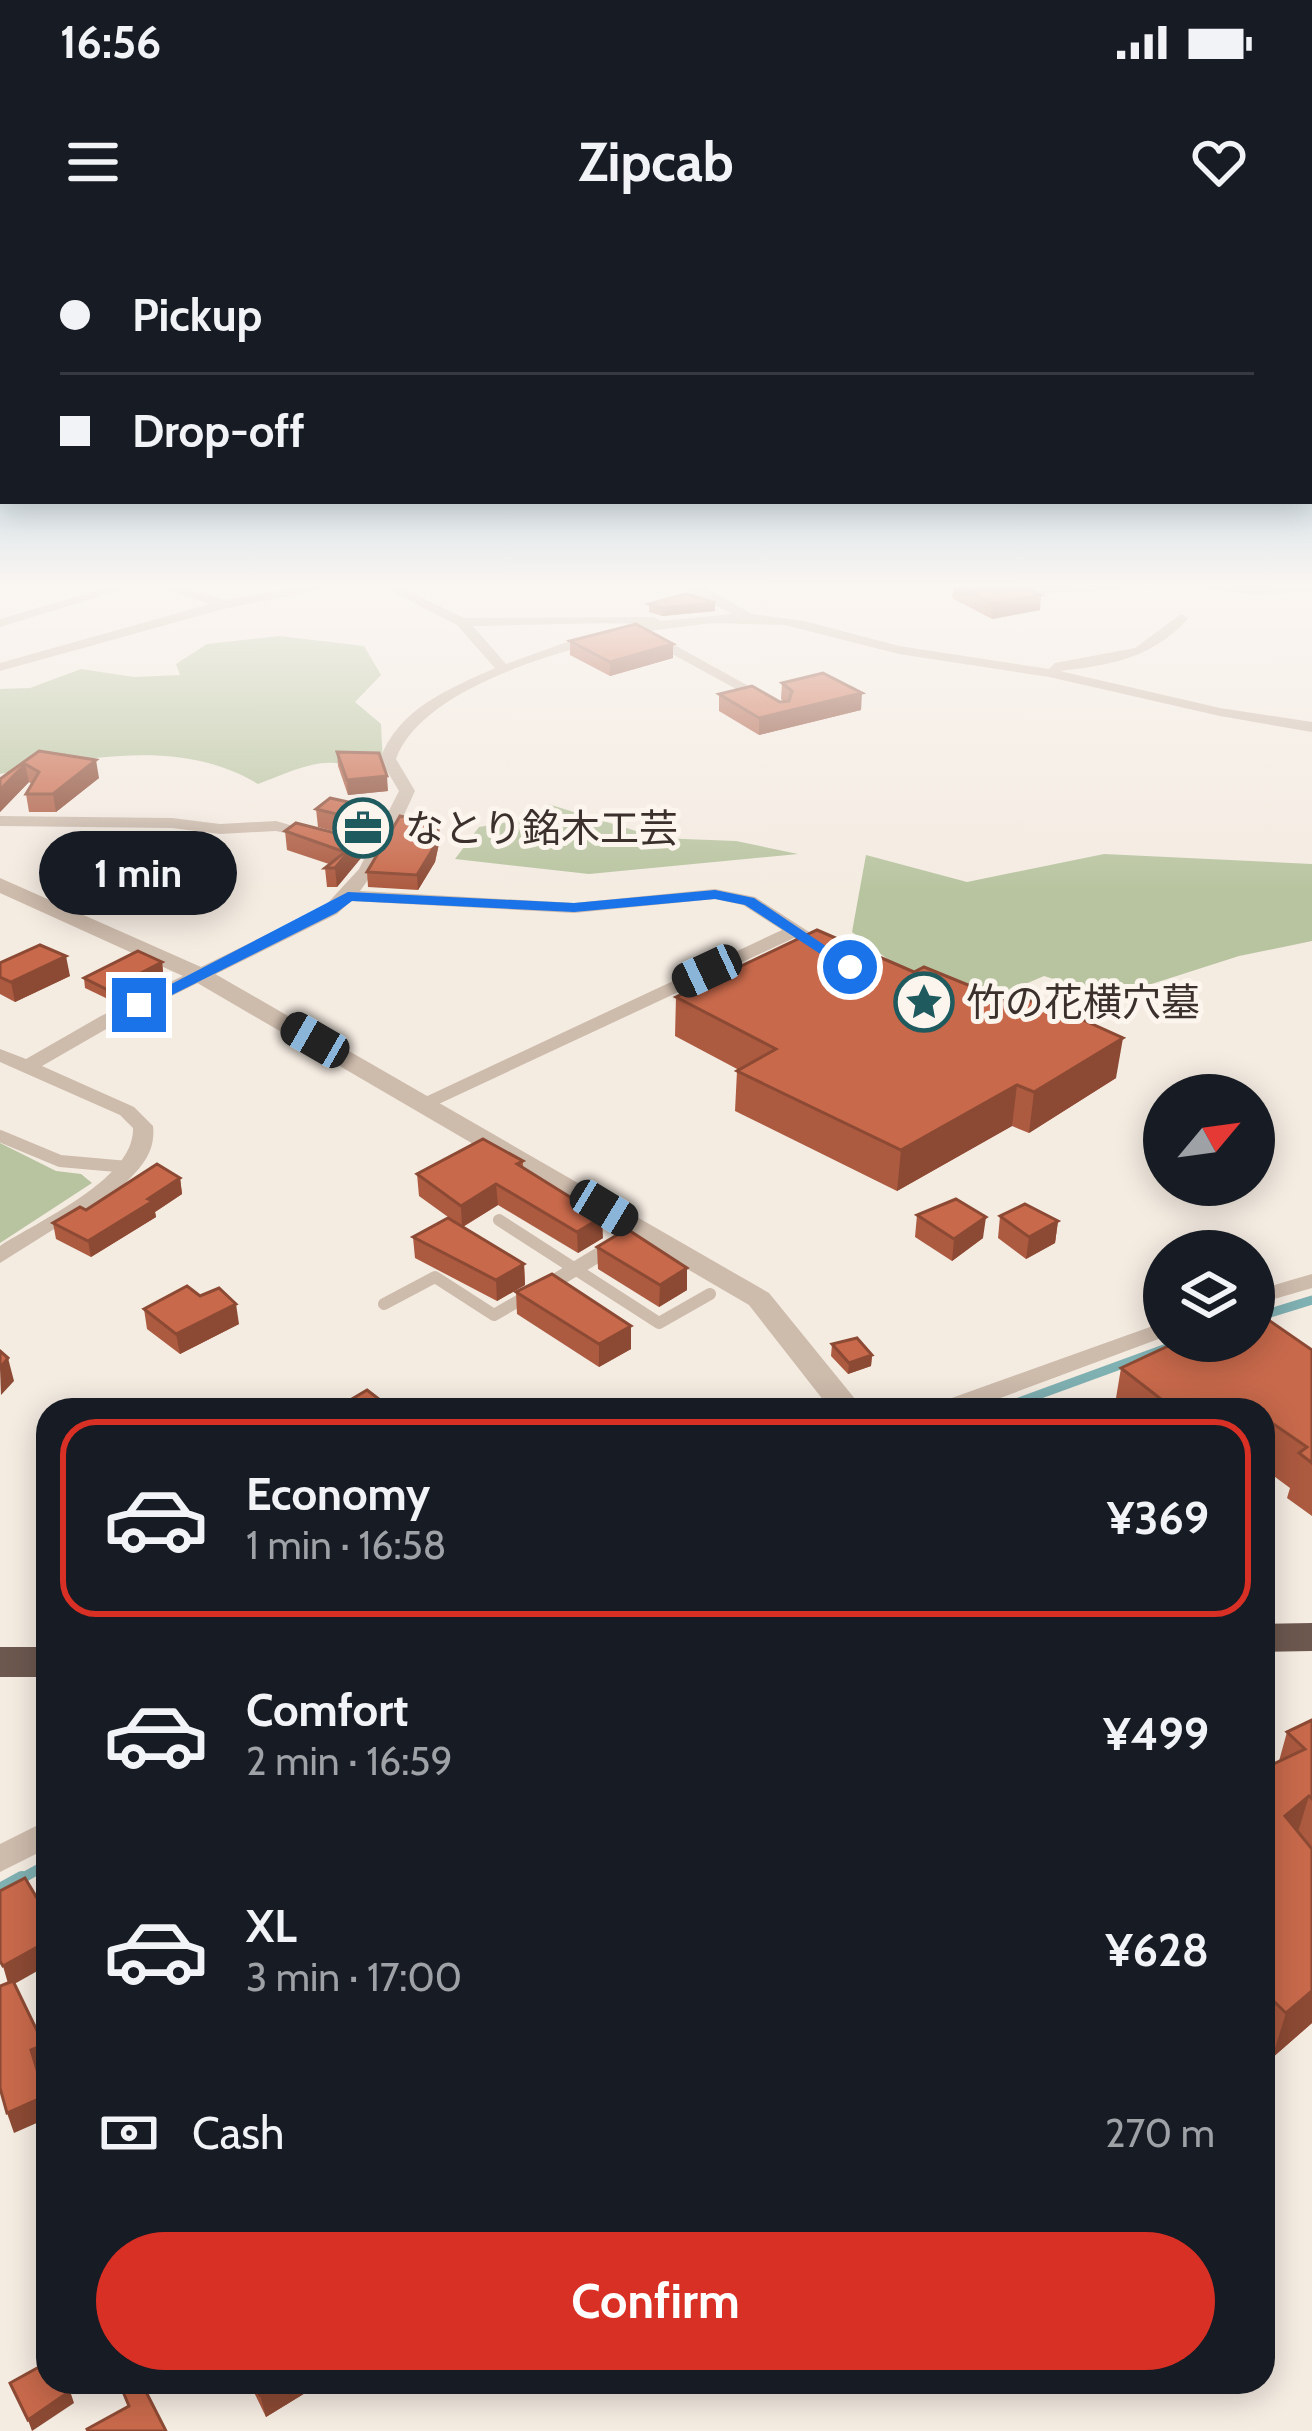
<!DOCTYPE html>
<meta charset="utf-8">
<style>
body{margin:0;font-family:Cabin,"Noto Sans JP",sans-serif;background:#20242c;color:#f1f3f6;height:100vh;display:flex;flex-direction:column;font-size:45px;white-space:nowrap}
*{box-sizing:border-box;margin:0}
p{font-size:39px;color:#9ea1a6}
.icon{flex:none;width:66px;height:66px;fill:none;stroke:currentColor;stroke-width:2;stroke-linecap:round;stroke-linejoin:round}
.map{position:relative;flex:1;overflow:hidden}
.sheet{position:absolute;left:36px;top:1158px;width:1239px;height:996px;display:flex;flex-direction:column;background:#171b24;border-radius:36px;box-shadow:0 6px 30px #0003}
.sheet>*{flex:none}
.guide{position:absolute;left:0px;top:0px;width:1314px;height:264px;box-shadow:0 6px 30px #0003;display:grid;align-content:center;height:264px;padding:0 60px;background:#171b24}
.needle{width:78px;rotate:61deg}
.tools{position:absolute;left:1143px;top:834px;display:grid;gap:24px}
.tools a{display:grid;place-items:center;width:132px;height:132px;border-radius:50%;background:#171b24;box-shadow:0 6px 30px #0003;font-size:60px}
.end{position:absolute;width:54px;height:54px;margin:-27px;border:15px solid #1a73e8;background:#fff;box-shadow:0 0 0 6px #fff}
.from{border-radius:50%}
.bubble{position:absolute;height:84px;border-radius:42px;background:#171b24;box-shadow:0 6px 30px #0003;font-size:39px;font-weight:700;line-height:84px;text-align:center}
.car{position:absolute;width:36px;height:72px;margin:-36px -18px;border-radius:15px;box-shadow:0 0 9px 3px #0007;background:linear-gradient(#222 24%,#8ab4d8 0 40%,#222 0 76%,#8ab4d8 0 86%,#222 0)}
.guide b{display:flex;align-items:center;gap:42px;height:114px;font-size:45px}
.guide b+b{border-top:3px solid #363941}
.guide i{width:30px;height:30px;background:#f1f3f6}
ul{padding:21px 0 0;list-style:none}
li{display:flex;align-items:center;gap:36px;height:198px;margin:0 24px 18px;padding:0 36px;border:6px solid transparent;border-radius:36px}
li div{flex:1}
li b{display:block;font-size:45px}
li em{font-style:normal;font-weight:700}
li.on{border-color:#d93025}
li>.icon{width:108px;height:108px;stroke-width:1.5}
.pay{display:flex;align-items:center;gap:30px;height:132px;padding:0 60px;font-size:45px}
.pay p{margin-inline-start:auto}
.primary-button{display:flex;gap:24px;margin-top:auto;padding:24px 60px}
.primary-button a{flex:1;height:138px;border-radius:72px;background:#d93025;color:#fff;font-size:48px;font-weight:700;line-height:138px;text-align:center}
.status{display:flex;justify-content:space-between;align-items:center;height:84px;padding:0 60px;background:#171b24;direction:ltr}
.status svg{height:33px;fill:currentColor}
header{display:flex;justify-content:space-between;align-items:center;height:156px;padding:0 60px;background:#171b24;font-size:54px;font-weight:700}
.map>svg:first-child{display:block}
</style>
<div class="status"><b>16:56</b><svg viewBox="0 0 49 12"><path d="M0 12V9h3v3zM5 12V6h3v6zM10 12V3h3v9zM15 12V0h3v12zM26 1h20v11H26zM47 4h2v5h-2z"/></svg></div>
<header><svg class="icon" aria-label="menu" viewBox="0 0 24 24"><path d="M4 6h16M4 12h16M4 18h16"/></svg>Zipcab<svg class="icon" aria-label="heart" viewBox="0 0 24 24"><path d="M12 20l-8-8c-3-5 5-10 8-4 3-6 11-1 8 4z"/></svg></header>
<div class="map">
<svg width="1312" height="2191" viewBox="0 0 1312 2191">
<rect width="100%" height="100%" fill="#f4ebe1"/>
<g fill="#b8c4a0">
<polygon points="1001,344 1312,344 1312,351 1254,355 1187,346 1033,354"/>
<path d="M279,396L364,406L381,435L355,462L381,484L383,526C364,531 353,524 335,523C309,521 281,536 258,544C181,497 84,518 0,534V449L30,448L81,429L134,437L180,435L176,424L207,404Z"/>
<polygon points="548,564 659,598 736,601 798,614 589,634 455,619 479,587 531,578"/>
<polygon points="1104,614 1312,624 1312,701 1239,716 1111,757 1044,736 974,766 899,728 852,692 866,615 967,642"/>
<polygon points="0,903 56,931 81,934 92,943 0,1003"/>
</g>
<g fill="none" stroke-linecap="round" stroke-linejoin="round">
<g stroke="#7fb0b2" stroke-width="9">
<polyline points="1254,1078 1312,1060"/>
<polyline points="997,1170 1186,1101"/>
</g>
<polyline stroke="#7fb0b2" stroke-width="10" points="17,1641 48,1624"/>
<polyline stroke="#7fb0b2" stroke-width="14" points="0,1650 22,1638"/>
<g stroke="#cdbbac" stroke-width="12">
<polyline points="0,896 60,921 128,927"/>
<polyline points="499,980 659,1083 710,1054"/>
<polyline points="384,1064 435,1037 494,1075 527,1056"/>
</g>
<g fill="#cdbbac" fill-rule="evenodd">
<polygon points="120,344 140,344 0,387 0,379"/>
<polygon points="150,344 170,344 225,360 320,344 349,344 227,368 0,431 0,423 210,364"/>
<path d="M377,344H393L464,378L654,377L661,381L733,374L695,356L687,344H700L752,374L804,381L899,406L1049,429L1055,423L1135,408L1181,374L1188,378L1186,381C1150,419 1109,425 1060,431L1220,468L1312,482V492L1220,476L1049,437L899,414L785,385L712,383L649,391L774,460V466L769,467L643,398L645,392C575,405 421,446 396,519L415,551L385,616L360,651L574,663L715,649L755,657L834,708V716H822L794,698L428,869L418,863L421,859L782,690L743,665L715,659L574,673L351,661L337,674L115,784L42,826L134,867L153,886C156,913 140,929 121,947L0,1023V1006C38,981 135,939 133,888L120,875L0,822V809L26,819L101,776L325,666L359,629L399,551L380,519C399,468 449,449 495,428L457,385ZM606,383L641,384L567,402L506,424L473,386Z"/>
<polygon points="0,576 172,578 220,584 276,581 328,596 320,601 276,591 220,594 172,588 0,586"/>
<polygon points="624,991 632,993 635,998 632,1003 546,1055 538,1057 526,1050"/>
<polygon points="1312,1034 1312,1048 1254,1065 1254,1051"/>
<polygon points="1164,1082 1164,1097 968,1170 931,1170 935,1164"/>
<polygon points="48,1580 48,1608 0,1632 0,1604"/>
</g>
<polygon fill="#cdbbac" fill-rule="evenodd" points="0,638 210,731 769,1053 864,1170 831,1170 749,1065 194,741 0,653"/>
<g fill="#6c584f" fill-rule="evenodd">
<polygon points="1312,1383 1312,1411 1263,1412 1263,1384"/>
<rect x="0" y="1407" width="48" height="30"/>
</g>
</g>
<g fill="#ac5a40">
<polygon points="954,344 1040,370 992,379 952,358"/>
<polygon points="715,363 715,371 662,376 649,372 649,364"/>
<polygon points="570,401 673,418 610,436 570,415"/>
<polygon points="782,443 861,470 759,495 719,471 719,454 784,462 781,459"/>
<polygon points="39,511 99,538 56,572 29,572 26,554 32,544 29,542 0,572 0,539"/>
<polygon points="337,512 388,551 348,555 338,526"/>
<polygon points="376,568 378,586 371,601 318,587 316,569"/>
<polygon points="285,591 361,618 337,647 327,647 325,628 329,624 287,610"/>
<polygon points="440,599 435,622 418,650 368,647 367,632"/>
<polygon points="162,722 163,732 110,760 85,748 84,738"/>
<polygon points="0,723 70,736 15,762 0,754"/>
<polygon points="676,757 1116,838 1029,893 1012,886 897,951 735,871 737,831 739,830 675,796"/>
<polygon points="523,921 523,928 603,998 578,1013 498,965 463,987 524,1024 525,1045 497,1061 415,1018 413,997 455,982 419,956 417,934"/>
<polygon points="180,938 182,954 155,972 156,977 91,1017 56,999 53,983"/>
<polygon points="917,975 983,998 952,1021 915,997"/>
<polygon points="1000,976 1058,981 1055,1003 1026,1019 998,998"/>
<polygon points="597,1007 687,1050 659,1067 598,1029"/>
<polygon points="516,1052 631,1109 599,1127 517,1074"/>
<polygon points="200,1056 239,1084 180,1114 147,1089 144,1069"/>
<polygon points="832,1104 872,1115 871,1126 848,1134 831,1116"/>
<polygon points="1312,1110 1312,1276 1287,1258 1290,1248 1263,1228 1263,1170 1114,1170 1121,1128"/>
<polygon points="1312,1480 1312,1783 1272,1818 1263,1810 1263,1529 1279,1521 1287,1492"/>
<polygon points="249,2142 314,2142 315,2147 266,2177"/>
</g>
<g fill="#8c4a34">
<polygon points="1041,355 1040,370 992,379 993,364"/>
<polygon points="715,363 715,371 662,376 662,368"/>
<polygon points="673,404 673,418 610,436 610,422"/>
<polygon points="862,453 861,470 759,495 759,478"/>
<polygon points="96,520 99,538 56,572 53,554"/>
<polygon points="25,524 29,542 0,572 0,550"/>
<polygon points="387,536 388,551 348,555 347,540"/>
<polygon points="376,568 378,586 371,601 369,582"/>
<polygon points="439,585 440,599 435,622 418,650 417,635"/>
<polygon points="359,599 361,618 337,647 335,628"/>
<polygon points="66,716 70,736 15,762 11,742"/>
<polygon points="162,722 163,732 110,760 108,750"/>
<polygon points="1123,798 1116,838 1029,893 1034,852"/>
<polygon points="1017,845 1012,886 897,951 901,910"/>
<polygon points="180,938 182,954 155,972 156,977 91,1017 88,1001"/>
<polygon points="496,944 498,965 462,987 461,966"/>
<polygon points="602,977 603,998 578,1013 577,992"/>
<polygon points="986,977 983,998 952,1021 954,999"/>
<polygon points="1058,981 1055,1003 1026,1019 1029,997"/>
<polygon points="524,1024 525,1045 497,1061 496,1040"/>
<polygon points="687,1028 687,1050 659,1067 660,1045"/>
<polygon points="236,1064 239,1084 180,1114 176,1094"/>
<polygon points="631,1086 631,1109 599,1127 599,1104"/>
<polygon points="872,1115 871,1126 848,1134 849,1123"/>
<polygon points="8,1118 14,1141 1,1155 0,1128"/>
<polygon points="1272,1183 1263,1220 1263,1188"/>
<polygon points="1309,1556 1295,1602 1285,1576"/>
<polygon points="48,1701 48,1725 9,1747 3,1726"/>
<polygon points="1312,1751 1312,1783 1272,1818 1286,1773"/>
<polygon points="44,1805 48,1818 48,1827 38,1831 48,1865 48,1878 14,1893 7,1873 31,1810"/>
<polygon points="67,2142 74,2163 32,2191 28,2180"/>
<polygon points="138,2142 158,2142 142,2152"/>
<polygon points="282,2142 314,2142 315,2147 266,2177 260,2155"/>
</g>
<g fill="#c8694b" stroke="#8c4a34" stroke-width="3">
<polygon points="955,344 1017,344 1041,355 993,364"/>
<polygon points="686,354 715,363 662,368 649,364"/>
<polygon points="636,384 673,404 610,422 570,401"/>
<polygon points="823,433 862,453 759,478 719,454 752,446 780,462 789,461 792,451 782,443"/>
<polygon points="39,511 96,520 53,554 26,554 39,532 25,524 0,550 0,539"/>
<polygon points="337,512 379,513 387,536 347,540"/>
<polygon points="330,558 376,568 369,582 316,569"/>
<polygon points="400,576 439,585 434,607 417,635 367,632"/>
<polygon points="296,583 359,599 335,628 325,628 345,612 285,591"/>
<polygon points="817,690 914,732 924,727 1012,763 1039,760 1123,798 1034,852 1017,845 901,910 737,831 776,809 676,757"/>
<polygon points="40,705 66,716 11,742 0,737 0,723"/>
<polygon points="138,711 162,722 108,750 84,738"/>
<polygon points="483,899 523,921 517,924 602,977 577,992 496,944 461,966 417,934"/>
<polygon points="157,924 180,938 148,959 153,961 88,1001 53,983 80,967 86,970"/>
<polygon points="956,959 986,977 954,999 917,975"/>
<polygon points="1025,964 1058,981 1029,997 1000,976"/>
<polygon points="448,978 524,1024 496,1040 413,997"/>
<polygon points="627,989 687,1028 660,1045 597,1007"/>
<polygon points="552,1034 631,1086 599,1104 516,1052"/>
<polygon points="187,1046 200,1056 219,1048 236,1064 176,1094 144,1069"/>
<polygon points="1254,1070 1312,1110 1312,1223 1299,1213 1307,1207 1272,1183 1263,1188 1263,1170 1175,1170 1121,1128 1179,1101 1254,1101"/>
<polygon points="857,1098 872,1115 849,1123 832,1104"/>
<polygon points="0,1111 8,1118 0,1128"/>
<polygon points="367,1150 393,1170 335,1169"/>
<polygon points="1312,1480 1312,1559 1309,1556 1285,1576 1312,1609 1312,1751 1286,1773 1263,1751 1263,1529 1305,1509 1287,1492"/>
<polygon points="25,1638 46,1673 48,1672 48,1701 3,1726 0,1721 0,1651"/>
<polygon points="13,1741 44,1805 31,1810 45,1856 7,1873 0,1848 0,1746"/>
<polygon points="48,2122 48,2142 67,2142 70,2151 28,2180 10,2143"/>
<polygon points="119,2142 141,2142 166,2191 88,2191 87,2189 129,2166"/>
<polygon points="254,2142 282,2142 260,2155"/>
</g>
<linearGradient id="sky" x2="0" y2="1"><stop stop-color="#7eb2d2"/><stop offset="0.53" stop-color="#faf6f2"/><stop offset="1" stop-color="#faf6f2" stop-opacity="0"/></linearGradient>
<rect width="1312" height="651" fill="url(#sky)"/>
<polygon fill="#1a73e8" points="715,650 754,658 857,727 845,730 745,665 715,659 574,672 352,661 336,673 144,769 131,765 348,652 574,663"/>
<defs>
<g id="office-ring" transform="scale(3)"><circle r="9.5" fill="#fbf5ee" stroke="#1f5a5e" stroke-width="1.5"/><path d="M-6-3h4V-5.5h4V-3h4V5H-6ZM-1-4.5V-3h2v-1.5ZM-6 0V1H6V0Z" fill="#1f5a5e"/></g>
<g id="sight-ring" transform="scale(3)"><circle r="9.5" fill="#fbf5ee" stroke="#1f5a5e" stroke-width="1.5"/><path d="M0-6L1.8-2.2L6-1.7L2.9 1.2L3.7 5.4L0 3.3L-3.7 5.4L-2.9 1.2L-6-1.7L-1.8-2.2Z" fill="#1f5a5e"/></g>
</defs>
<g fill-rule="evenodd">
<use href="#office-ring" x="363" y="588"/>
<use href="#sight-ring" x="924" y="762"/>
</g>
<g text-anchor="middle" stroke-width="10" stroke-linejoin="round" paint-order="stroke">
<g font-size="39" fill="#3b302b" stroke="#fbf5ee" text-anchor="start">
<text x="405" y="602">なとり銘木工芸</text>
<text x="966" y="776">竹の花横穴墓</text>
</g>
</g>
</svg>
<div class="tools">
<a><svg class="needle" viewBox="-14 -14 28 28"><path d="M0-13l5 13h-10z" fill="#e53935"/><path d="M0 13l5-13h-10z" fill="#9ea1a6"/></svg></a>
<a><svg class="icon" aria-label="layers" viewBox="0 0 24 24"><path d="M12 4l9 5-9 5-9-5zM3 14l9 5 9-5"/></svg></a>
</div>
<i class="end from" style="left:850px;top:727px"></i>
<i class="end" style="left:139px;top:765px"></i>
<div class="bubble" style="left:39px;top:591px;width:198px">1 min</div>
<i class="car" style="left:707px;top:731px;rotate:245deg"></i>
<i class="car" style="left:315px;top:800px;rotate:300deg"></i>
<i class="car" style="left:604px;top:968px;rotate:121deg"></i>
<div class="guide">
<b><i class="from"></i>Pickup</b>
<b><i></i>Drop-off</b>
</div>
<section class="sheet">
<ul>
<li class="on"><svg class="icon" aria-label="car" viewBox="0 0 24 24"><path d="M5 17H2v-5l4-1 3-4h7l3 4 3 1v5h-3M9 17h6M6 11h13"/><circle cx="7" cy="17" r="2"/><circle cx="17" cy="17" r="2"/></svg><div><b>Economy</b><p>1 min · 16:58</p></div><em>¥369</em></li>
<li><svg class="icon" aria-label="car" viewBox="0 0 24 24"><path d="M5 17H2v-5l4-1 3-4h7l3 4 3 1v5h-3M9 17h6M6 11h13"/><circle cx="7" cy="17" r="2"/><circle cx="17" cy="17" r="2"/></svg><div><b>Comfort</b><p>2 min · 16:59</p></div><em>¥499</em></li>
<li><svg class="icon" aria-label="car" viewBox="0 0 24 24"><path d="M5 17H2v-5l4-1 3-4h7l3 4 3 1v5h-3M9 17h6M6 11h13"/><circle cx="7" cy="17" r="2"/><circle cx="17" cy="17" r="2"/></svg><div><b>XL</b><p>3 min · 17:00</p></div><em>¥628</em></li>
</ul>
<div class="pay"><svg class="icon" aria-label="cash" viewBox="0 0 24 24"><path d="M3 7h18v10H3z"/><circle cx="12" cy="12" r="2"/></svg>Cash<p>270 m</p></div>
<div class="primary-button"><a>Confirm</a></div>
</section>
</div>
